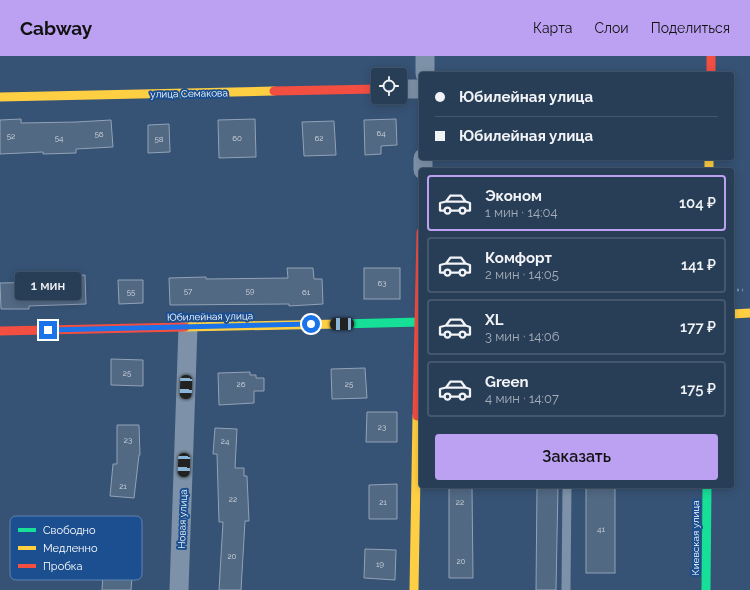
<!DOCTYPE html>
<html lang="ru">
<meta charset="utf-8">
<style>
body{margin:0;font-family:Raleway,sans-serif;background:#30455d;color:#f1f3f6;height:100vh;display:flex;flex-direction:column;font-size:15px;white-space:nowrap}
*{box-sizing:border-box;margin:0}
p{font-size:13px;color:#a5aeba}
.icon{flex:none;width:22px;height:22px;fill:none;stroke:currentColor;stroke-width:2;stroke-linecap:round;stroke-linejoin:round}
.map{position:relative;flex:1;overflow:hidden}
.details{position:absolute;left:419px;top:112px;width:315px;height:320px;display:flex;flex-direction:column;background:#283e57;border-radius:4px;box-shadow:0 2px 10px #0003,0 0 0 1px #44576d}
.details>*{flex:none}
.guide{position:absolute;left:419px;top:16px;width:315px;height:88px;border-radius:4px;box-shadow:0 2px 10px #0003,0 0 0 1px #44576d;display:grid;align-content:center;height:88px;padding:0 16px;background:#283e57}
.fabs{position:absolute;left:371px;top:12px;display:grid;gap:8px}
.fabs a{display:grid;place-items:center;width:36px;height:36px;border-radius:4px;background:#283e57;box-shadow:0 2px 10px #0003,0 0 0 1px #44576d;font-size:20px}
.end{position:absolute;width:18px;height:18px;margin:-9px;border:5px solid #1a73e8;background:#fff;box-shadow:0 0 0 2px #fff}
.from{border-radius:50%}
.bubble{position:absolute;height:28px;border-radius:4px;background:#283e57;box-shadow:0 2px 10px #0003,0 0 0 1px #44576d;font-size:13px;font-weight:600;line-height:28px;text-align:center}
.car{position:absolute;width:12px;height:24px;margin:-12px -6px;border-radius:5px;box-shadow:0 0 3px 1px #0007;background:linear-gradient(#222 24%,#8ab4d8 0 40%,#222 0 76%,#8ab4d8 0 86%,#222 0)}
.guide b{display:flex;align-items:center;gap:14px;height:38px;font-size:15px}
.guide b+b{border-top:1px solid #44576d}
.guide i{width:10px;height:10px;background:#f1f3f6}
ul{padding:7px 0 0;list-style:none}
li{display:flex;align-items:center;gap:12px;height:56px;margin:0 8px 6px;padding:0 8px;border:2px solid #44576d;border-radius:4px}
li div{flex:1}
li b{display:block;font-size:15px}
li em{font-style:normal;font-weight:600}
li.active{border-color:#bca0f2}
li>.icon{width:36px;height:36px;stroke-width:1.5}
.button{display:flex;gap:8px;margin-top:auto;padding:8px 16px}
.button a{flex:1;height:46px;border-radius:4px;background:#bca0f2;color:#111;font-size:16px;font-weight:600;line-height:46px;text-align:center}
header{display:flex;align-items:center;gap:24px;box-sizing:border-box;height:56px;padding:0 20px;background:#bca0f2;color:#111}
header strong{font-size:19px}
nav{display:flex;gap:22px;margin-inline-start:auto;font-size:14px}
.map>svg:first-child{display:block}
</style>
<header>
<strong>Cabway</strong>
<nav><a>Карта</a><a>Слои</a><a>Поделиться</a></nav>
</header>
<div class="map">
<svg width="750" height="534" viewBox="0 0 750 534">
<rect width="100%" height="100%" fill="#365274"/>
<g fill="#526984" stroke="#92a2b6">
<polygon points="21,63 21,67 76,66 111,64 113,91 76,93 76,97 43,98 43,96 0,98 0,64"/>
<polygon points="255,63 256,101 219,102 218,64"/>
<polygon points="396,63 397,89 381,90 381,98 365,99 364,64"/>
<polygon points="334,65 336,99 304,100 302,66"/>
<polygon points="169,68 170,96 148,97 148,69"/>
<polygon points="287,212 313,212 314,223 322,223 323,248 289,250 289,248 170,249 169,222 206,221 206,223 288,222"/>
<rect x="364" y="212" width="36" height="31"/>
<polygon points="85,219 86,248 29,250 29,253 1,253 0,227 51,226 51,220"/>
<polygon points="118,224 143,224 143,247 119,248"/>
<polygon points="111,303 143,304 143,330 111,329"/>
<polygon points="365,312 367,342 332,343 331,313"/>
<polygon points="250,316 250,319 256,319 256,322 264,322 264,335 254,335 254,347 219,349 218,317"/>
<polygon points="367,356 397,356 397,386 366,386"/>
<polygon points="117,369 139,369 140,399 139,399 134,442 110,440 113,408 117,408"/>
<polygon points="215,372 237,373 235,412 244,412 244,420 247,420 249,465 245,465 241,534 219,534 223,466 219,466 217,398 213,398"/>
<polygon points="397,428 397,463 369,463 369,429"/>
<polygon points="449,430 472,430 473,522 449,522"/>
<polygon points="537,430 558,430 556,534 536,534"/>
<rect x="586" y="430" width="29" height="87"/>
<polygon points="105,480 135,482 131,534 102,534"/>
<polygon points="365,493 396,494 395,524 364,522"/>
</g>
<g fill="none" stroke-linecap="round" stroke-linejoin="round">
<polyline stroke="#7d92a8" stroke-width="2.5" stroke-dasharray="2 3" stroke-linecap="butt" points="732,234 743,234"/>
<polyline stroke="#7d92a8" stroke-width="9" points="566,534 567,430"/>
<g stroke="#7d92a8" stroke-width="19">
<polyline points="425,18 425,0"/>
<polyline points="400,33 421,33"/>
<polyline points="423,114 423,102"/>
<polyline points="179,534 188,271"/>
</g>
<g stroke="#16e098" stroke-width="9">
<polyline points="339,268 421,266"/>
<polyline points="706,534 707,430"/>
</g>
<g stroke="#ffcf43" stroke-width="9">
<polyline points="0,41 274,35"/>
<polyline points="709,102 709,114"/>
<polyline points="732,258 750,257"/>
<polyline points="185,271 339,268"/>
<polyline points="414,534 417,360"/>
</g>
<g stroke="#f24e42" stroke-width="9">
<polyline points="711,0 711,18"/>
<polyline points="274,35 378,33"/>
<polyline points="0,275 185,271"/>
<polyline points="417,360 421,176"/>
</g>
</g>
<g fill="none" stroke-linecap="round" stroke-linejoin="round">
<polyline stroke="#1a73e8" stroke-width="5" points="48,274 311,268"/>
</g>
<g text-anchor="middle" stroke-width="4" stroke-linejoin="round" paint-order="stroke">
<g font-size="8" fill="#d4dae0">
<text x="381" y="80">64</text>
<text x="99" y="81">56</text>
<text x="11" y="83">52</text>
<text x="59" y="85">54</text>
<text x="237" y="85">60</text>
<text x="319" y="85">62</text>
<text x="159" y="86">58</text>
<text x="382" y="230">63</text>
<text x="188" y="238">57</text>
<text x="250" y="238">59</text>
<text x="131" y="239">55</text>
<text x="306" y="239">61</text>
<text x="127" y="320">25</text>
<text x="241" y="331">26</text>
<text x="349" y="331">25</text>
<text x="382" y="374">23</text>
<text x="128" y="387">23</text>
<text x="225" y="388">24</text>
<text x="123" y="433">21</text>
<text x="233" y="446">22</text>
<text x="383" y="449">21</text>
<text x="460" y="449">22</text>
<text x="601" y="476">41</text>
<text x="232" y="503">20</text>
<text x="461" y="508">20</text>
<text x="380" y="511">19</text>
</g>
<g font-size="10" fill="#fff" stroke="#1b4f8f">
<text transform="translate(189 37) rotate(-1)" y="4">улица Семакова</text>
<text transform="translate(210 260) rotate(-1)" y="4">Юбилейная улица</text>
<text transform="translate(182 463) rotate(-88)" y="4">Новая улица</text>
<text transform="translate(695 482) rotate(-90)" y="4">Киевская улица</text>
</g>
</g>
<rect x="10" y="460" width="132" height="64" rx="6" fill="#1b4f8f" stroke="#5f84b1" stroke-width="1"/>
<rect x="18" y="472" width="18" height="4" fill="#16e098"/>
<rect x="18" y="490" width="18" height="4" fill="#ffcf43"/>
<rect x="18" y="508" width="18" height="4" fill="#f24e42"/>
<g font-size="11" fill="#fff">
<text x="43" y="478">Свободно</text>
<text x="43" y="496">Медленно</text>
<text x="43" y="514">Пробка</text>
</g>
</svg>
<div class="fabs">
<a><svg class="icon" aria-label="locate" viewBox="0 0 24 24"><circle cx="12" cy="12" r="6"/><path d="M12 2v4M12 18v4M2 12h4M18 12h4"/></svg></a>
</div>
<i class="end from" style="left:311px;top:268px"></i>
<i class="end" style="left:48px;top:274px"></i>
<div class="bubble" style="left:15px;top:216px;width:66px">1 мин</div>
<i class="car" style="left:342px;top:268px;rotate:269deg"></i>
<i class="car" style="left:186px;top:331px;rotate:182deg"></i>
<i class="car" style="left:184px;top:409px;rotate:182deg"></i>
<div class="guide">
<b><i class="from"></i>Юбилейная улица</b>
<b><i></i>Юбилейная улица</b>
</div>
<section class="details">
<ul>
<li class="active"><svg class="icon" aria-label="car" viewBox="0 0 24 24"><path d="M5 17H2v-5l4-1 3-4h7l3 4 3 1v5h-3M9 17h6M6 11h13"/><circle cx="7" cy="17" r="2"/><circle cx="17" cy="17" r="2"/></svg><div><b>Эконом</b><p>1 мин · 14:04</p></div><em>104 ₽</em></li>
<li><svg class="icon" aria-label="car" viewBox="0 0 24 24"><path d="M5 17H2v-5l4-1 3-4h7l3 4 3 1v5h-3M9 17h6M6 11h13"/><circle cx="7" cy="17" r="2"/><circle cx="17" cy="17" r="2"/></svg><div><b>Комфорт</b><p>2 мин · 14:05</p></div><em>141 ₽</em></li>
<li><svg class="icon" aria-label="car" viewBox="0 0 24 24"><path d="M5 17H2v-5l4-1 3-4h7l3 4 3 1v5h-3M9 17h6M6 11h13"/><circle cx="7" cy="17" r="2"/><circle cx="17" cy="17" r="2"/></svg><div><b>XL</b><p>3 мин · 14:06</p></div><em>177 ₽</em></li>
<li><svg class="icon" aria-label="car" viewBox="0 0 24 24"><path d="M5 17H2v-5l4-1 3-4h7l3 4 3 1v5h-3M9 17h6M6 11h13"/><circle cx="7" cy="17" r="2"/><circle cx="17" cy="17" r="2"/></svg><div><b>Green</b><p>4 мин · 14:07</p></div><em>175 ₽</em></li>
</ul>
<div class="button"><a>Заказать</a></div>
</section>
</div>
